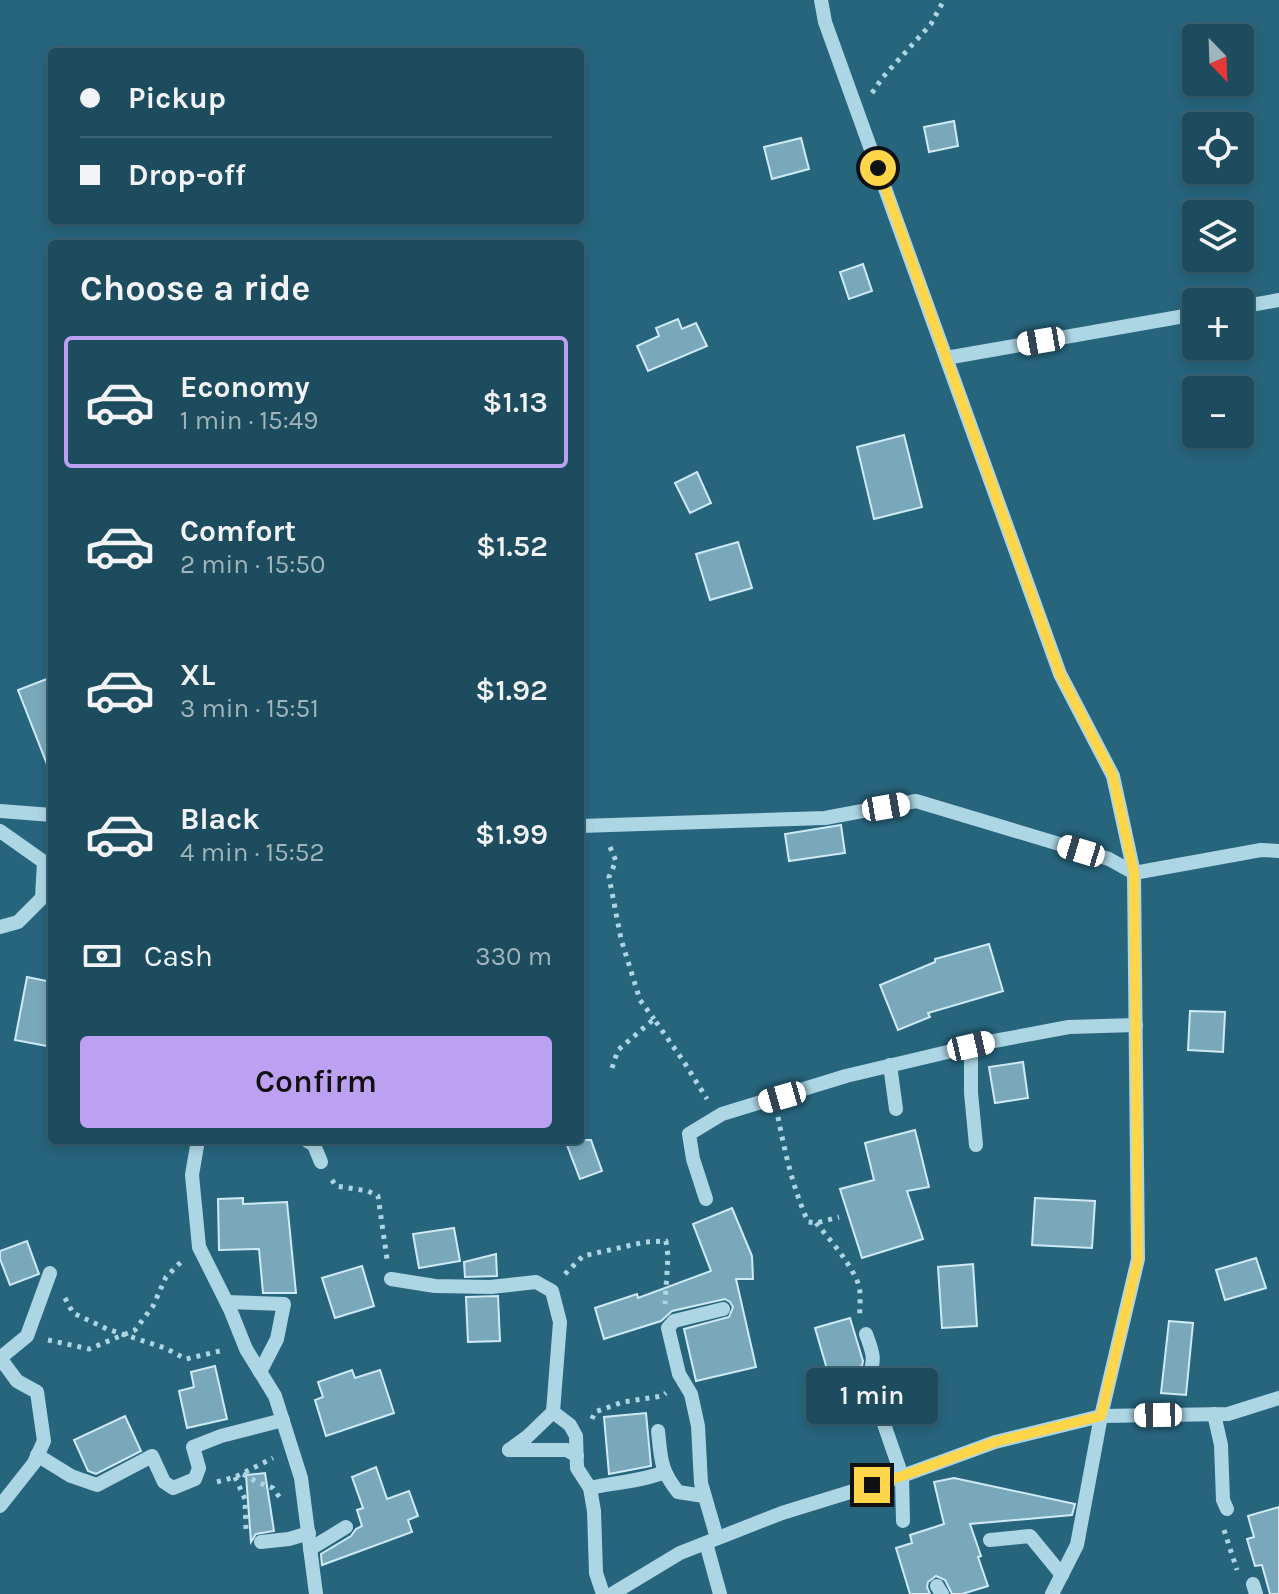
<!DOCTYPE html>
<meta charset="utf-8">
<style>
body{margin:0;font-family:Karla,sans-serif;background:#2a5667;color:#f1f3f6;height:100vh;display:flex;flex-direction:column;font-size:30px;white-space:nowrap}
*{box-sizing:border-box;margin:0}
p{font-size:26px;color:#a0b4bc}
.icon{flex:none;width:44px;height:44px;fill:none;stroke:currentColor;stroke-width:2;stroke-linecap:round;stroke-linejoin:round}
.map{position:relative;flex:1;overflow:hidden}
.details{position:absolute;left:48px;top:240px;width:536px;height:904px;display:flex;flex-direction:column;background:#1d4c5e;border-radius:8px;box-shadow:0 4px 12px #0003,0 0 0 2px #3b6373}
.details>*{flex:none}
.banner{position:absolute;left:48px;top:48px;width:536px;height:176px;border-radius:8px;box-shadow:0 4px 12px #0003,0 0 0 2px #3b6373;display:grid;align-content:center;height:176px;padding:0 32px;background:#1d4c5e}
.needle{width:52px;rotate:157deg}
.fabs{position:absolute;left:1182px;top:24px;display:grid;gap:16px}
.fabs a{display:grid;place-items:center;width:72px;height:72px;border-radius:8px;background:#1d4c5e;box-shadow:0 4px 12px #0003,0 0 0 2px #3b6373;font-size:40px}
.end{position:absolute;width:36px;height:36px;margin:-18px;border:10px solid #ffd54a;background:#111;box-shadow:0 0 0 4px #111}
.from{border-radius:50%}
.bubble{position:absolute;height:56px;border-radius:8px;background:#1d4c5e;box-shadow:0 4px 12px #0003,0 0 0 2px #3b6373;font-size:26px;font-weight:600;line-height:56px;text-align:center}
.car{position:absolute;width:24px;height:48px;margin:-24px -12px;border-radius:10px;box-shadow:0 0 6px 2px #0007;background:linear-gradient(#fff 24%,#345 0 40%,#fff 0 76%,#345 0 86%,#fff 0)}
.banner b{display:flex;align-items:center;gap:28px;height:76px;font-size:30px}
.banner b+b{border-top:2px solid #3b6373}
.banner i{width:20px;height:20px;background:#f1f3f6}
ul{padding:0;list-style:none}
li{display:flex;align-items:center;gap:24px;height:132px;margin:0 16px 12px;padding:0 16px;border:4px solid transparent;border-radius:8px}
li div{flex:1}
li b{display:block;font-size:30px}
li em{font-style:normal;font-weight:600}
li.selected{border-color:#bca0f2}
li>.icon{width:72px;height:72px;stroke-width:1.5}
h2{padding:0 32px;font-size:36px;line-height:96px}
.pay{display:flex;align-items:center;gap:20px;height:88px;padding:0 32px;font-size:30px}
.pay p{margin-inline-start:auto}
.action{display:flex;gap:16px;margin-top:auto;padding:16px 32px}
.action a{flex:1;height:92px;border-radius:8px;background:#bca0f2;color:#111;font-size:32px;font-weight:600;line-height:92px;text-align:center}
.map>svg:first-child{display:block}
</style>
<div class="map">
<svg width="1279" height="1594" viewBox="0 0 1279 1594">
<rect width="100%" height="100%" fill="#27657d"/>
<g fill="#78a8ba" stroke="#cfeaf4" stroke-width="2">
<polygon points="954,121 958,146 929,152 924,127"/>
<polygon points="801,138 809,169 772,179 764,147"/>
<polygon points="863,264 872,291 849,299 840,272"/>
<polygon points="678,319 682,329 696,323 707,346 648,371 637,346 659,336 656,328"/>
<polygon points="904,435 922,507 874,519 857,447"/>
<polygon points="697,472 711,503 690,513 675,483"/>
<polygon points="738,542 752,588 710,600 696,554"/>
<polygon points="52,677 52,772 50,772 18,690"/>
<polygon points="841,825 845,853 789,861 785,834"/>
<polygon points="989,944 1003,991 928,1013 930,1017 898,1030 880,985 935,962 935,959"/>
<polygon points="27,977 52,982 52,1047 15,1040"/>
<polygon points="1190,1011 1225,1012 1223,1052 1188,1050"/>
<polygon points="1023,1062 1028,1098 995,1103 989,1067"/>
<polygon points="915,1130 929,1187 907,1191 923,1239 862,1258 840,1189 874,1180 865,1143"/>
<polygon points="565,1140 591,1140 602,1171 580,1179"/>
<polygon points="243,1198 243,1204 287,1202 296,1293 263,1293 259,1249 219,1250 218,1199"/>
<polygon points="1035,1198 1095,1201 1092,1248 1032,1245"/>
<polygon points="732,1208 752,1256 753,1279 736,1279 756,1367 696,1381 684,1329 729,1317 733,1307 730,1302 725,1299 672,1311 661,1321 604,1339 595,1308 637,1294 638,1298 711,1271 693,1224"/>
<polygon points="454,1228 460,1261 419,1268 413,1234"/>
<polygon points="27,1241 39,1274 10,1285 0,1259 0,1251"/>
<polygon points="496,1254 497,1276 465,1277 464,1262"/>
<polygon points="1256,1258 1266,1288 1225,1300 1216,1270"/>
<polygon points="973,1264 977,1326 942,1328 938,1267"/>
<polygon points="362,1266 374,1306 335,1318 322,1278"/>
<polygon points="498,1296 500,1341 468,1342 466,1297"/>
<polygon points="850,1318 863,1361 862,1366 829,1376 815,1328"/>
<polygon points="1169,1321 1193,1323 1186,1395 1161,1393"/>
<polygon points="215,1366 227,1419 187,1428 179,1391 194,1387 191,1372"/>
<polygon points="352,1370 355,1378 380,1370 394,1413 326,1436 315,1400 323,1397 318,1382"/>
<polygon points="646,1413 651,1466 609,1474 604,1417"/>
<polygon points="125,1416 141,1451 96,1474 88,1471 74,1440"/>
<polygon points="376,1467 387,1499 409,1491 418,1516 408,1520 412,1532 322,1565 321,1554 351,1536 356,1529 362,1526 357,1510 363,1508 352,1477"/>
<polygon points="265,1473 274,1531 256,1534 251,1542 246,1475"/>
<polygon points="954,1478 1075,1504 1072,1515 970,1524 981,1556 978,1557 988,1586 962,1594 952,1594 945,1580 936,1576 928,1582 927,1587 930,1594 910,1594 896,1548 912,1543 910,1535 944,1524 934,1482"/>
<polygon points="1279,1507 1279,1594 1270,1594 1262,1565 1255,1566 1247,1539 1254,1537 1248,1516"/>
</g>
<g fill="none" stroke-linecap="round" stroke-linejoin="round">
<g stroke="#add6e4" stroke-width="5" stroke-dasharray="4 6" stroke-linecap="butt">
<polyline points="872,93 883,77 931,24 944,0"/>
<polyline points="610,847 616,861 609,877 621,939 640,1000 654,1019"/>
<polyline points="612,1068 618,1050 654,1019 684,1062 707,1099"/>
<path d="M778,1117C785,1153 793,1188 808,1222L816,1223L839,1217"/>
<polyline points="332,1180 336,1186 368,1191 378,1196 387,1259"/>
<path d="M816,1223C831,1241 849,1261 858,1283C862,1294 859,1305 860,1316"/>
<polyline points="565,1274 583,1256 645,1242 666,1241 668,1256 665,1304"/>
<polyline points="65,1298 73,1313 107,1329 165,1348 186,1359 224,1350"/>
<polyline points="48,1340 89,1349 135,1330 153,1306 166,1277 183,1260"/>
<polyline points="592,1419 595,1412 623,1402 662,1396 666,1393"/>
<polyline points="243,1474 257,1482 273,1488 280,1498"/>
<polyline points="235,1477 245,1499 246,1530"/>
<polyline points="217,1482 235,1477 273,1458"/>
<polyline points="1224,1530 1237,1570"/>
</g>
<g stroke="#add6e4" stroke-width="14">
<polyline points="821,0 825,22 1060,674 1113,776 1134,873 1138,1259 1101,1416 1077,1545 1052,1594"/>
<polyline points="1240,307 1279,300"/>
<polyline points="946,358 1196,314"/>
<polyline points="0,811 52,815"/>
<polyline points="580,826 825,818 916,801 1109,859 1134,873 1261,850 1279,851"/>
<polyline points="0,831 44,862 42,898 18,922 0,927"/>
<polyline points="971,1046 971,1093 976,1145"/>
<polyline points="890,1065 896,1109"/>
<polyline points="198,1140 192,1175 199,1247 230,1309 246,1349 275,1396 301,1478 316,1594"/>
<polyline points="306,1140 314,1145 321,1162"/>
<polyline points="706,1199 693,1159 689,1134 722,1114 846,1076 994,1041 1069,1027 1136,1025"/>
<polyline points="391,1279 435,1286 491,1287 536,1282 552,1291 560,1322 553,1412 570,1425 576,1436 577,1468 590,1488 594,1511 596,1573 603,1594"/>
<polyline points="227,1302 284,1304 277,1339 260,1372"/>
<path d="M866,1334C873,1353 876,1359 868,1378L902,1476L903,1521"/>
<polyline points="0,1358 17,1381 37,1392 44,1441 34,1463 0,1506"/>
<polyline points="0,1358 27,1336 50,1273"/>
<polyline points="1214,1414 1221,1445 1223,1500 1227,1509"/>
<path d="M658,1431C661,1458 660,1470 678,1492L704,1496"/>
<polyline points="509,1450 567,1450 577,1456"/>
<polyline points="509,1450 527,1437 553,1412"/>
<polyline points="37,1455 71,1476 97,1485 152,1456 164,1482 173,1488 195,1479 199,1468 193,1447 221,1436 283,1420"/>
<path d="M590,1488C615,1482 641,1482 664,1472"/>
<polyline points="717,1538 701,1483 698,1426 691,1394 679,1374 668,1328 674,1321 723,1309"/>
<polyline points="990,1540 1030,1536 1062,1575"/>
<polyline points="261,1542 289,1539 309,1533"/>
<polyline points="706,1543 720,1594"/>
<polyline points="310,1549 346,1527"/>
<polyline points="1253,1584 1256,1594"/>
<polyline points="937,1586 942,1594"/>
<polyline points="612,1594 680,1553 782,1513 902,1476 995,1442 1101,1416 1228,1414 1279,1398"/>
</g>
</g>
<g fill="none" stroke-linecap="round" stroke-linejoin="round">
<polyline stroke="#ffd54a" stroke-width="10" points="872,1485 902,1476 995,1442 1101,1416 1138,1259 1134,873 1113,776 1060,674 878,168"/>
</g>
</svg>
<div class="fabs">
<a><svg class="needle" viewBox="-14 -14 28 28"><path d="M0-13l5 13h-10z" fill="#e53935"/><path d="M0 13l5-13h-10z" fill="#a0b4bc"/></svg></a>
<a><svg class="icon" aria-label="locate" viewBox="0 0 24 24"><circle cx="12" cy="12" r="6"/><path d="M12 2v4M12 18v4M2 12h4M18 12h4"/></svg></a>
<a><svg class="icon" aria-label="layers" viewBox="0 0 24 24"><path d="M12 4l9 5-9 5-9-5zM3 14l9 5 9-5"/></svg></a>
<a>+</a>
<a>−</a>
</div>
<i class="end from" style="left:878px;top:168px"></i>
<i class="end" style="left:872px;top:1485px"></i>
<div class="bubble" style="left:806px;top:1368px;width:132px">1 min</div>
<i class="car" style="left:1041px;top:341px;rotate:260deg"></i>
<i class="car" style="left:886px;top:807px;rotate:80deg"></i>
<i class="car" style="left:1081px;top:851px;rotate:287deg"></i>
<i class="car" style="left:971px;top:1046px;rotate:77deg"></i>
<i class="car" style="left:782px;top:1097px;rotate:254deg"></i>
<i class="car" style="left:1158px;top:1415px;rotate:269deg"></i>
<div class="banner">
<b><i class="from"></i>Pickup</b>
<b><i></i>Drop-off</b>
</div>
<section class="details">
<h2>Choose a ride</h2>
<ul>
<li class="selected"><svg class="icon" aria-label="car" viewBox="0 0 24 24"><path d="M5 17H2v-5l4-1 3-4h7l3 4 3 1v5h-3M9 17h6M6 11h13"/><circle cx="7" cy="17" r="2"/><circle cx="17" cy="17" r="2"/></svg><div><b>Economy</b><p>1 min · 15:49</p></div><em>$1.13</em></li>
<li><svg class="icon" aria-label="car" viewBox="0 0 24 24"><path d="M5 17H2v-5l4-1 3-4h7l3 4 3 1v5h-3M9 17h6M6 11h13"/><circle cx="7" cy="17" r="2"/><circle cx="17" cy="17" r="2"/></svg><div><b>Comfort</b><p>2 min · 15:50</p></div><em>$1.52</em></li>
<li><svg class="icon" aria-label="car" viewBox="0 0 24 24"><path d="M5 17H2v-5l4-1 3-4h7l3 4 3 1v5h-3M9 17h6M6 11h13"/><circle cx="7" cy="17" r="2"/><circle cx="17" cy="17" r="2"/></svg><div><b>XL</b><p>3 min · 15:51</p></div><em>$1.92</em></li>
<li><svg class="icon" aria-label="car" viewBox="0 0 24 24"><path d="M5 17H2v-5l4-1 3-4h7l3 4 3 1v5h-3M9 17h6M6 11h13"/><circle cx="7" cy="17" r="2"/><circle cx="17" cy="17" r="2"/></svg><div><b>Black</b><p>4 min · 15:52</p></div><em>$1.99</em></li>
</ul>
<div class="pay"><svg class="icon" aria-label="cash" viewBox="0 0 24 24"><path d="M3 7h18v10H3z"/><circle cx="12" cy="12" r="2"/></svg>Cash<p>330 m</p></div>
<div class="action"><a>Confirm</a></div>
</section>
</div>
